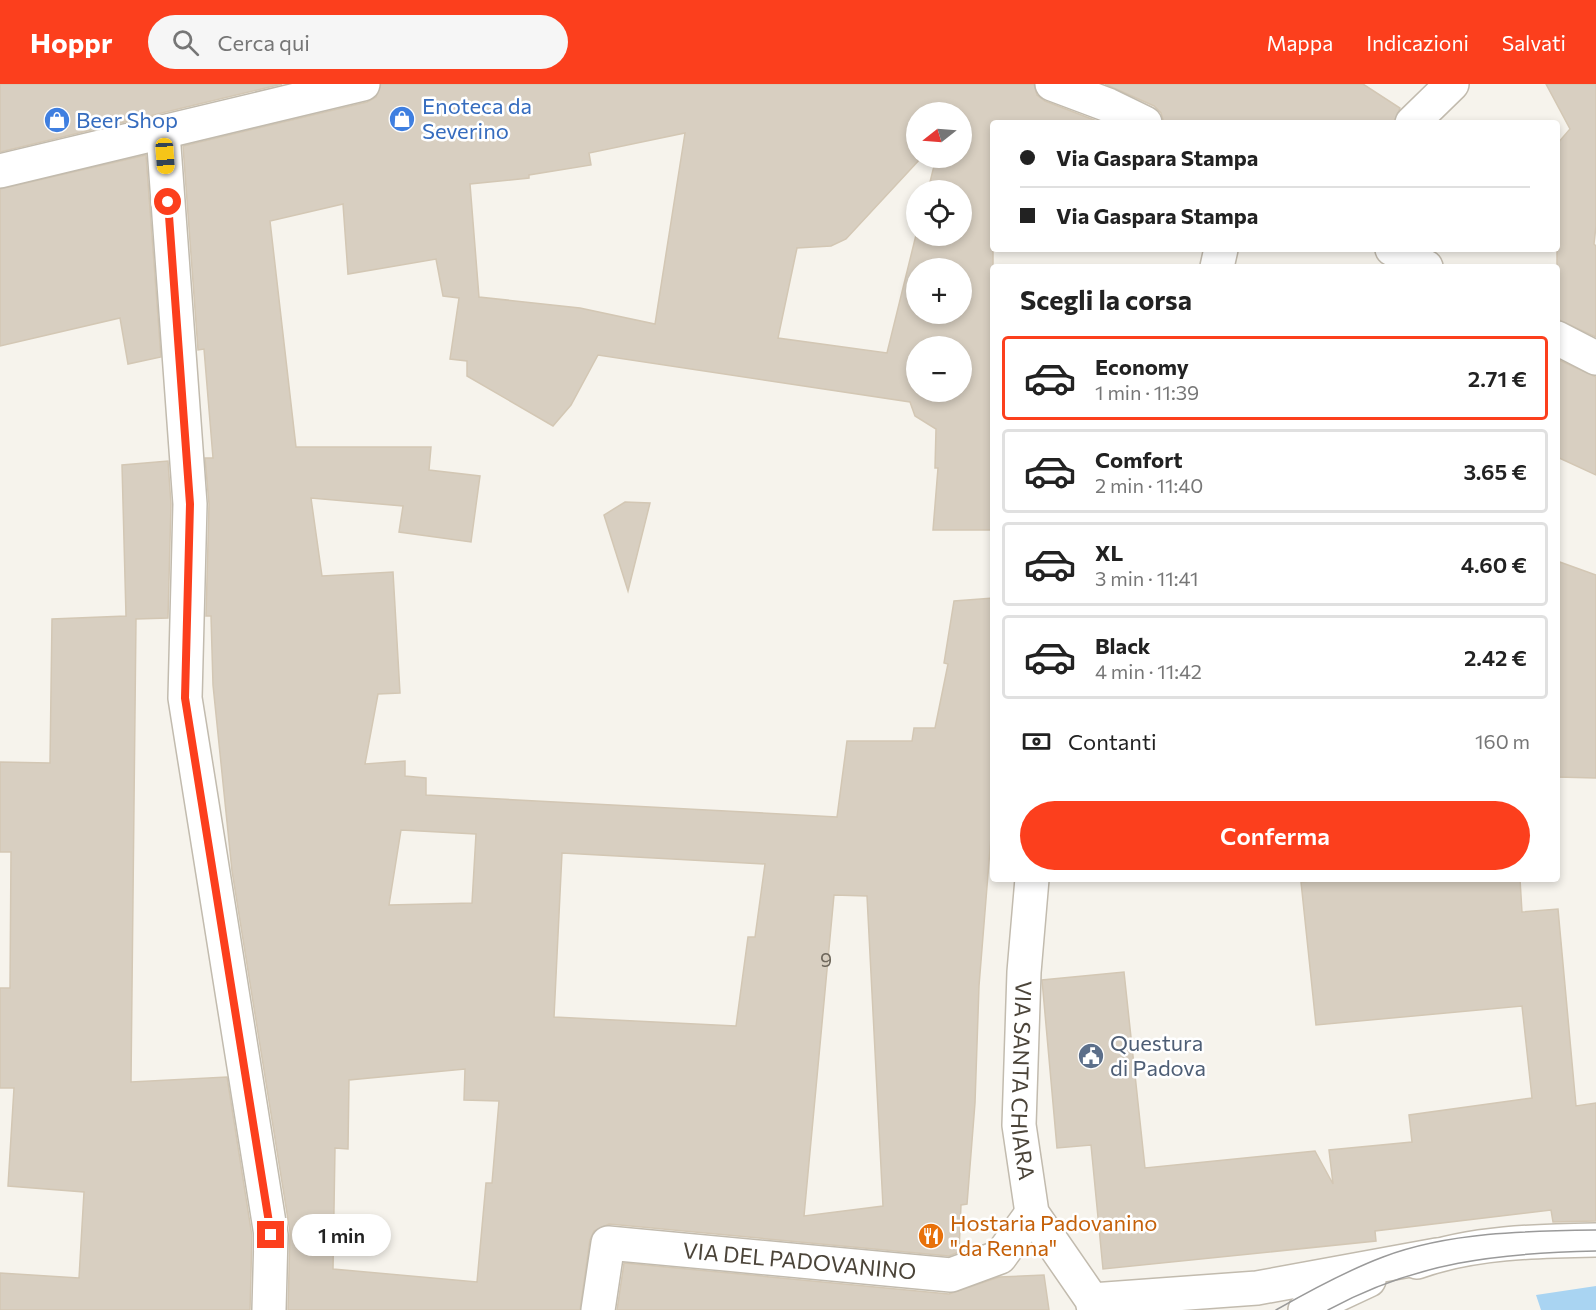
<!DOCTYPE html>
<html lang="it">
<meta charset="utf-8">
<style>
body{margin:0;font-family:Commissioner,sans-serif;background:#f6f6f6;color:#222;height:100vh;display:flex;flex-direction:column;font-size:22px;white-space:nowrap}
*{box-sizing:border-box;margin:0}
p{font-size:20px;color:#767676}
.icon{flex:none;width:33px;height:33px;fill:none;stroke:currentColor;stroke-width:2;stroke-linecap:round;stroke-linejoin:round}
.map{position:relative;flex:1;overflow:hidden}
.details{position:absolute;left:990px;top:180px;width:570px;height:618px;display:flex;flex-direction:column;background:#fff;border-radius:6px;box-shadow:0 3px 9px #0003}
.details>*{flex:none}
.hud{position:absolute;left:990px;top:36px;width:570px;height:132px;border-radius:6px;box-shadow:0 3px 9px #0003;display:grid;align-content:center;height:132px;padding:0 30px;background:#fff}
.needle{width:39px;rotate:253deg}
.tools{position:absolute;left:906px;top:18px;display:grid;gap:12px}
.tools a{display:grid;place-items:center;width:66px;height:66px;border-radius:50%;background:#fff;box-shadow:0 3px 9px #0003;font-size:30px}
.end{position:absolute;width:27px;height:27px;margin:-14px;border:8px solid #fc3f1d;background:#fff;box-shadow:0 0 0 3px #fff}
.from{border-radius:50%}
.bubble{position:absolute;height:42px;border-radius:21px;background:#fff;box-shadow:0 3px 9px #0003;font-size:20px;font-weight:600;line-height:42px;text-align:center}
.car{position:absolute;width:18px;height:36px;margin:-18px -9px;border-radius:8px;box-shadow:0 0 4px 2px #0007;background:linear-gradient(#f5c518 24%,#345 0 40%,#f5c518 0 76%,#345 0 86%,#f5c518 0)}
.hud b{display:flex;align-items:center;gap:21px;height:57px;font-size:22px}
.hud b+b{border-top:2px solid #e0e0e0}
.hud i{width:15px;height:15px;background:#222}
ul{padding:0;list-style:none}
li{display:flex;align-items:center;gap:18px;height:84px;margin:0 12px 9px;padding:0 18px;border:3px solid #e0e0e0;border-radius:6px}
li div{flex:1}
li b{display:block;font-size:22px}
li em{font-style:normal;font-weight:600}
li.current{border-color:#fc3f1d}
li>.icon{width:54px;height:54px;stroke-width:1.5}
h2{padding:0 30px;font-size:27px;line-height:72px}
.pay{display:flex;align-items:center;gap:15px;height:66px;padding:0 30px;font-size:22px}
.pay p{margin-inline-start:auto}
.cta{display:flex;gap:12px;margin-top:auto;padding:12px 30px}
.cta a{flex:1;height:69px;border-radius:36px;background:#fc3f1d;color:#fff;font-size:24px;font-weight:600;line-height:69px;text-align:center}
header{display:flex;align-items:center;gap:36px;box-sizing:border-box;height:84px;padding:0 30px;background:#fc3f1d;color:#fff}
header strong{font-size:28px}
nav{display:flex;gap:33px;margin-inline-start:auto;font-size:21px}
.search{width:420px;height:54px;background:#f6f6f6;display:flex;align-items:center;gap:15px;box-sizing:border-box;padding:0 21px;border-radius:33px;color:#767676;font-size:22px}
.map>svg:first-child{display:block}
</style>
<header>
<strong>Hoppr</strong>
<div class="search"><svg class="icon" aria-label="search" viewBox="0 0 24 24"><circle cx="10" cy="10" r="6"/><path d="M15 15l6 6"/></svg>Cerca qui</div>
<nav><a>Mappa</a><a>Indicazioni</a><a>Salvati</a></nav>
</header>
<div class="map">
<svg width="1596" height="1226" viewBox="0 0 1596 1226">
<rect width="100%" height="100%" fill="#f6f3ec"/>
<polygon fill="#a9d4f2" points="1596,1202 1596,1226 1541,1226 1536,1211"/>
<g fill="#d8cfc1" stroke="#d3c7b4" stroke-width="1.5" fill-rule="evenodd">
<polygon points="0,0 282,0 0,68"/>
<path d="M381,0H1034L1037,11L1045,17L1102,39H993V446H933L938,384H935L936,345L915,332L910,318L598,271L571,321L553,342L467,292V277L450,275L459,214L443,212L436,175L348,190L343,120L270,137L296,363H431L429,386L480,392L471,458L399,448L403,422L311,414L322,492L393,488L400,609L378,610L365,680L405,677V692L426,694V711L837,733L847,657H912L914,644H935L948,580L944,579L954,517L993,514V728L979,902L975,1019L967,1120L961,1121L959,1168L949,1172L609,1140L594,1147L590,1156L580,1226H288L290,1148L232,787L213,601L211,532H206L209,420L205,374H213L204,265L198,266L183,62L367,18L376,13ZM916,28H962V74H936L928,106H962V152L916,151L887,269L778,254L797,164L831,162L846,155L921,74H916ZM685,49L655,240L580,224L479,213L470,100L529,94V91L591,81L589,69ZM916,184H962V230H916ZM916,262H962V308H916ZM401,746L476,750L472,819L389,821ZM562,769L765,780L755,853H748L736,942L554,933ZM834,811L867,812L883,1122L804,1132ZM465,985L464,1016L499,1017L492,1099H486L477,1198L333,1185L335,1064L348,1065L349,996Z"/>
<polygon points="1105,0 1363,0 1400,24 1394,39 1164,39 1161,29 1154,22"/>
<polygon points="1546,0 1596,0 1596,142 1594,160 1596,162 1596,253 1557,235 1557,60 1570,45"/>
<polygon points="146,71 161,273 128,280 120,234 0,262 0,105"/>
<polygon points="1557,275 1596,293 1596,391 1557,373"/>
<polygon points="168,377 171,420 168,534 136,535 131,998 227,993 252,1152 250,1226 0,1226 0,1189 79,1194 84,1108 8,1102 14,1004 0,1004 0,904 10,904 11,768 0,768 0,678 50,679 52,535 126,532 122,381"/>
<polygon points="625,418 650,419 628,507 604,431"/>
<polygon points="1557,477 1596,491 1596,694 1557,693"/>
<polygon points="1335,795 1520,795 1522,828 1558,825 1576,1022 1596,1019 1596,1137 1553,1138 1551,1126 1375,1147 1376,1157 1103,1185 1091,1061 1057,1064 1042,896 1124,888 1145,1084 1315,1067 1333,1100 1329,1066 1412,1058 1409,1031 1532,1014 1522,922 1316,941 1301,798"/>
<polygon points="624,1179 949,1210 999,1193 1044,1191 1049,1226 617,1226"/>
</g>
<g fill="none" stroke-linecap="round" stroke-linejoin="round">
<g stroke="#c2bbae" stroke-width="36">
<g id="minor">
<polyline points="1052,0 1108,21 1145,39"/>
<polyline points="1412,39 1452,0"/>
<polyline points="163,49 190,420 185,614 271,1151 269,1226"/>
<polyline points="0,87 363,0"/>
<polyline points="1392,165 1426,183"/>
<polyline points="1217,183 1221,165"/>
<polyline points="1557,254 1596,274"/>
<path id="s1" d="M1032,795L1024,888L1019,1041L1032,1129L1092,1216L1094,1226"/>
<path d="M1417,1178C1473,1158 1537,1157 1596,1156"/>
<polyline points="1092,1216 1257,1204 1437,1171"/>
<path id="s2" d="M598,1226L608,1159L951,1191L1000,1173L1032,1129"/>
<polyline points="1305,1226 1369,1196"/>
</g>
</g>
<use href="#minor" stroke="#fff" stroke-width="33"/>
<g stroke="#9a9a9a" stroke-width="1.5">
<path d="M1276,1226C1311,1206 1346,1187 1383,1173C1449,1148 1526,1147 1596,1146"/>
<path d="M1328,1226C1416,1178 1498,1169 1596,1167"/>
</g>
</g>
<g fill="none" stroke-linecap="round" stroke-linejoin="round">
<polyline stroke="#fc3f1d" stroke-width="8" points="168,118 190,420 185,614 271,1151"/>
</g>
<defs>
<g id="shop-disc" transform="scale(1.35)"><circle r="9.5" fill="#3f7fe0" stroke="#fff"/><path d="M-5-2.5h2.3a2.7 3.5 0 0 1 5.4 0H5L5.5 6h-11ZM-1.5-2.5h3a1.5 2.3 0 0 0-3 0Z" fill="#fff"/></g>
<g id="civic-disc" transform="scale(1.35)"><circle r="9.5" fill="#5c6f8a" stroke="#fff"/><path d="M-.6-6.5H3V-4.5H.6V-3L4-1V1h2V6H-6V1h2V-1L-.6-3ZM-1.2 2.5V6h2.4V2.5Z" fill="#fff"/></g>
<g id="restaurant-disc" transform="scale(1.35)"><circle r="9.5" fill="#e8710a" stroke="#fff"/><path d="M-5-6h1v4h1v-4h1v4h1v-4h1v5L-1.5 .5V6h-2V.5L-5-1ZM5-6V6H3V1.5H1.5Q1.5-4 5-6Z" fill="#fff"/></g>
</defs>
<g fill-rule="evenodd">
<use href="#shop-disc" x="402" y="35"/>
<use href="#shop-disc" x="57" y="36"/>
<use href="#civic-disc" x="1091" y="972"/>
<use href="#restaurant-disc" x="931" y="1152"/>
</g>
<g text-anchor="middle" stroke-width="5" stroke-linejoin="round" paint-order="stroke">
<g font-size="20" fill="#6e675b">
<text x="826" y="883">9</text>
</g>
<g font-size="22" fill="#366cbe" stroke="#fff" text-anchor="start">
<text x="422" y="30">Enoteca da<tspan x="422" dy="25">Severino</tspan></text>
<text x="76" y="44">Beer Shop</text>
</g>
<g font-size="22" fill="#4e5e75" stroke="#fff" text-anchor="start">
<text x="1110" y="967">Questura<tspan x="1110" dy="25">di Padova</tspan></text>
</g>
<g font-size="22" fill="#4b4439" stroke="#fff">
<text dy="8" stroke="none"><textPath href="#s1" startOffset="202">VIA SANTA CHIARA</textPath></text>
<text dy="8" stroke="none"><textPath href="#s2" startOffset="260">VIA DEL PADOVANINO</textPath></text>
</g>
<g font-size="22" fill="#c56008" stroke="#fff" text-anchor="start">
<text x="950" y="1147">Hostaria Padovanino<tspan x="950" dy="25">"da Renna"</tspan></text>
</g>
</g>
</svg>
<div class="tools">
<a><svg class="needle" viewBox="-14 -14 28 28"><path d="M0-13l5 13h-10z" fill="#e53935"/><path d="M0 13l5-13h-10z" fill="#767676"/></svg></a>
<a><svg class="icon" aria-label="locate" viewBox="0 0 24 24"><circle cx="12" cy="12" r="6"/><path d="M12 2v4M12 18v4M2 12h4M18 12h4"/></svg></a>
<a>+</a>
<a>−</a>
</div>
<i class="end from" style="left:168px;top:118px"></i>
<i class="end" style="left:271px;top:1151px"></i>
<div class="bubble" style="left:292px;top:1130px;width:99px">1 min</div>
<i class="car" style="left:165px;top:72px;rotate:176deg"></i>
<div class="hud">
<b><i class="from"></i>Via Gaspara Stampa</b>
<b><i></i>Via Gaspara Stampa</b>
</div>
<section class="details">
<h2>Scegli la corsa</h2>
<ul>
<li class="current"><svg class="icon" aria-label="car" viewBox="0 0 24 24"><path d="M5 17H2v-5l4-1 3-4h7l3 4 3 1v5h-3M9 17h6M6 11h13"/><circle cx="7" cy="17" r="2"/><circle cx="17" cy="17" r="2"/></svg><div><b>Economy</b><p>1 min · 11:39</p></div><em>2.71 €</em></li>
<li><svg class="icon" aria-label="car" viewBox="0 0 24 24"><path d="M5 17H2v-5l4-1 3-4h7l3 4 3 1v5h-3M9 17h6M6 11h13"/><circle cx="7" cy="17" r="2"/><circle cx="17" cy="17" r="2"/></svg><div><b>Comfort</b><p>2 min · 11:40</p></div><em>3.65 €</em></li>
<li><svg class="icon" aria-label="car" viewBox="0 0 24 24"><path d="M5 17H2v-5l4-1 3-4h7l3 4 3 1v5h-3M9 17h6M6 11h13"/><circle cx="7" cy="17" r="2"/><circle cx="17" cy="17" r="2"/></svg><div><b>XL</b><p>3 min · 11:41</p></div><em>4.60 €</em></li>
<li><svg class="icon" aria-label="car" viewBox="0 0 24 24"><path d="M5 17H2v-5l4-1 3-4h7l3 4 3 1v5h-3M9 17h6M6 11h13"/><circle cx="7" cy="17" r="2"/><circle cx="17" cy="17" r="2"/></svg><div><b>Black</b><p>4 min · 11:42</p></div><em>2.42 €</em></li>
</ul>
<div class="pay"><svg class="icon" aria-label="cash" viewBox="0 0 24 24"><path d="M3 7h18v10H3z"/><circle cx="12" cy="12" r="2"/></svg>Contanti<p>160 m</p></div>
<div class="cta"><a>Conferma</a></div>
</section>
</div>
